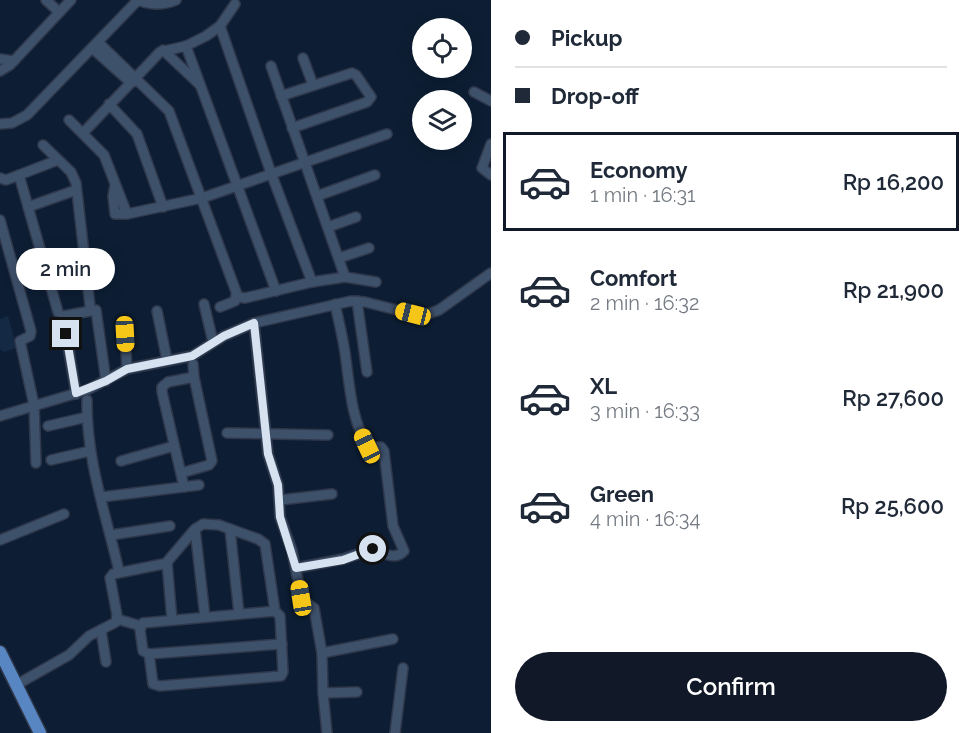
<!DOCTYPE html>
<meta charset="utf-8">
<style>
body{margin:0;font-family:Raleway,sans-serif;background:#f6f6f7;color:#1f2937;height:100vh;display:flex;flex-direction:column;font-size:22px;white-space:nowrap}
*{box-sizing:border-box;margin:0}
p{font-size:20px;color:#747a83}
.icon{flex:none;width:33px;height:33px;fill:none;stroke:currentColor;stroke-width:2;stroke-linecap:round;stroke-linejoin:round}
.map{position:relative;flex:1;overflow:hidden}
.details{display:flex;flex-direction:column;background:#fff;width:480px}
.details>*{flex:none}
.hud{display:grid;align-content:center;height:132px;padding:0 24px;background:#fff}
.tools{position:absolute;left:412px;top:18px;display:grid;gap:12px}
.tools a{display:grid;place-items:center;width:60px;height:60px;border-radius:50%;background:#fff;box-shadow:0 3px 15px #0003;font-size:30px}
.end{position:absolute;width:27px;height:27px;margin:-14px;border:8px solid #d7e2f1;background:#111;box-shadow:0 0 0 3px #111}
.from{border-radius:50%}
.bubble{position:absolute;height:42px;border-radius:21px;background:#fff;box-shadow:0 3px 15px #0003;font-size:20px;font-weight:600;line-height:42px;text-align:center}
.car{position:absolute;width:18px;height:36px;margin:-18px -9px;border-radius:8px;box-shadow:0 0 4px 2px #0007;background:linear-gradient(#f5c518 24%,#345 0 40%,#f5c518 0 76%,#345 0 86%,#f5c518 0)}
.hud b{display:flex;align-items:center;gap:21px;height:57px;font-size:22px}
.hud b+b{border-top:2px solid #e0e1e3}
.hud i{width:15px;height:15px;background:#1f2937}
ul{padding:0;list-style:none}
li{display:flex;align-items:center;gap:18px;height:99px;margin:0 12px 9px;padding:0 12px;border:3px solid transparent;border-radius:0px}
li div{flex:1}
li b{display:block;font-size:22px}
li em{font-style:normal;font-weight:600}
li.on{border-color:#111827}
li>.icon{width:54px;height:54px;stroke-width:1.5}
.action{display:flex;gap:12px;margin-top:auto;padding:12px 24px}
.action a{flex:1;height:69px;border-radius:36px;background:#111827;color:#fff;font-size:24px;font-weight:600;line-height:69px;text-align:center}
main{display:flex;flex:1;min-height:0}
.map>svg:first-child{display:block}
</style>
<main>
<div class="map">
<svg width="491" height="733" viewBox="0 0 491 733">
<rect width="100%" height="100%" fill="#0d1e34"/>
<polygon fill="#142944" points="8,316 17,348 3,352 0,349 0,319"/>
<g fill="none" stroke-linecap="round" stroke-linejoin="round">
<g stroke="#2f374a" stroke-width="12">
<g id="minor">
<polyline points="46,0 59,12"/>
<path d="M138,0C150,5 164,5 176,0"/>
<polyline points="220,26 271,173 312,282"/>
<polyline points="98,42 169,111 238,297 245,298 312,282 345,277 376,282"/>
<polyline points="186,46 276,291"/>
<polyline points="92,48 130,82 133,82"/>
<polyline points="163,50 200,85"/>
<polyline points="303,58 313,85"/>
<polyline points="0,59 14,61"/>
<polyline points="271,66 345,277"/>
<polyline points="0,71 10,65 71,0"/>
<polyline points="474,92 491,101"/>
<polyline points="281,96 352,73 356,75 371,97 367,102 292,128"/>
<polyline points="109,104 137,134 163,207"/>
<polyline points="69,120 104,155 127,214"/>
<polyline points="0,124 12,123 27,115 138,0"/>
<polyline points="83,133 160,52 186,46 206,36 220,26 235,4"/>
<polyline points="491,144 482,168 491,175"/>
<polyline points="43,145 71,172 76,183 90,306"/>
<polyline points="19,175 58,312"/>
<polyline points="0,178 6,180 58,160"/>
<polyline points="115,185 113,196 115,214 127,214 202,198 387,134"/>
<polyline points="317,196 375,175"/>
<polyline points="28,207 76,190"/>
<polyline points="0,220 31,331 30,336 20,341 34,405 36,463"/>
<polyline points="328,227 356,217"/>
<polyline points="42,255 86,261"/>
<polyline points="339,258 369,248"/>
<polyline points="357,301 367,372"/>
<polyline points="204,304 213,342"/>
<polyline points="220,307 235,301 236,295"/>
<polyline points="157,311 167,360"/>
<polyline points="254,323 268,454 278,485 280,517 292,551 302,600 314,608 322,653 323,693 327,733"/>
<polyline points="125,334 127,369"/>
<polyline points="193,364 194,377"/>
<polyline points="76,394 63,316 96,310 106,381"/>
<path d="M87,400C86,459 106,515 119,571"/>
<polyline points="0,416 87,390 127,369 192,356 224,336 254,323 351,301 365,302 413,314 425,315 439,310 491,273"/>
<polyline points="48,426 87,417"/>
<polyline points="227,433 328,435"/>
<polyline points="51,460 90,451"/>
<polyline points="121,461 174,446"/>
<polyline points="181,473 209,465 212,461 194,377 168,382 162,387 162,392 184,487"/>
<polyline points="102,497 199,485"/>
<polyline points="280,500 332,494"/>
<polyline points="195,529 205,617"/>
<polyline points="230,529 239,614"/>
<polyline points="111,535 170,526"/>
<polyline points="0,540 64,514"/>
<path d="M296,568L343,559L373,549C384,553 395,561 404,551L393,526L384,451L381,447H368C352,421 350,390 346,360C344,341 339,323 335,304"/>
<polyline points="117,619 141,626"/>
<polyline points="172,620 167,562 195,529 203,524 219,525 258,539 265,544 275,611 280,616 283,672 281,676 160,686 153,684 149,654 143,651 140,630 143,623 275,611"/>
<polyline points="101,630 106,662"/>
<polyline points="322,653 393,639"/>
<polyline points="149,654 282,644"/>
<polyline points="16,685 69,655 89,636 116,622 117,615 110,578 113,574 163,564"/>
<polyline points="323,693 357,692"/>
<polyline points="395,733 403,668"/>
</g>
</g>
<g stroke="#2f374a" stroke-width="15">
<polyline id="major" points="0,652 40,733"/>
</g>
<use href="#minor" stroke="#3e516b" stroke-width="9"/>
<use href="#major" stroke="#5886c3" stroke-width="12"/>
</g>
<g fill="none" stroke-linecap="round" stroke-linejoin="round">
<polyline stroke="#d7e2f1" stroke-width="8" points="66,334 76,393 106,381 127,369 192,356 224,336 254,323 268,454 278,485 280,517 296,568 343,560 373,549"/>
</g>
</svg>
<div class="tools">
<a><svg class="icon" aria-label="locate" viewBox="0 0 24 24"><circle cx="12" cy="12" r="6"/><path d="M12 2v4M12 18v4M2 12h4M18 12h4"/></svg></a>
<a><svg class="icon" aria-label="layers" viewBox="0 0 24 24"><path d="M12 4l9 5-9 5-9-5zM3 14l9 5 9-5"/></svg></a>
</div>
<i class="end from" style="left:373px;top:549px"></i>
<i class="end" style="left:66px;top:334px"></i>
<div class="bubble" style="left:16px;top:248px;width:99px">2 min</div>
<i class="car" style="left:413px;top:314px;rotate:284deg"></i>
<i class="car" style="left:125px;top:334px;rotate:177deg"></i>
<i class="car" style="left:367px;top:446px;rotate:335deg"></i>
<i class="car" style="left:301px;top:598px;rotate:351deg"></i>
</div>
<section class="details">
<div class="hud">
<b><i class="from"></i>Pickup</b>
<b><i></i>Drop-off</b>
</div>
<ul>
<li class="on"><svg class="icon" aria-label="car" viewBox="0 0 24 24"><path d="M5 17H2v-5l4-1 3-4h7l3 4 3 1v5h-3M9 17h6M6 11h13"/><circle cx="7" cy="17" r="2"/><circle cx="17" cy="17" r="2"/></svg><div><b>Economy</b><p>1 min · 16:31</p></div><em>Rp 16,200</em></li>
<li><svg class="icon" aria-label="car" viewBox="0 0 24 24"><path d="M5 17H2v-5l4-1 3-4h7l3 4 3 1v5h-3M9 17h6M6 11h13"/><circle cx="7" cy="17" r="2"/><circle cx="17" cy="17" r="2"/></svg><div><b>Comfort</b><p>2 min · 16:32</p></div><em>Rp 21,900</em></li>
<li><svg class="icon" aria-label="car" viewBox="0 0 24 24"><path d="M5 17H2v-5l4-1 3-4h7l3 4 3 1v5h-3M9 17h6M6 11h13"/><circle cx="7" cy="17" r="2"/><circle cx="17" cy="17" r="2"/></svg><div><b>XL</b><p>3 min · 16:33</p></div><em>Rp 27,600</em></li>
<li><svg class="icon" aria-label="car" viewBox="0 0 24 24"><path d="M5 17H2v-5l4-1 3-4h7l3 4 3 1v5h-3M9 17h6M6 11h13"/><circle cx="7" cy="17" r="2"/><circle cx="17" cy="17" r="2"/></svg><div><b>Green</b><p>4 min · 16:34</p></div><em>Rp 25,600</em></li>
</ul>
<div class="action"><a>Confirm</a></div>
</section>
</main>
